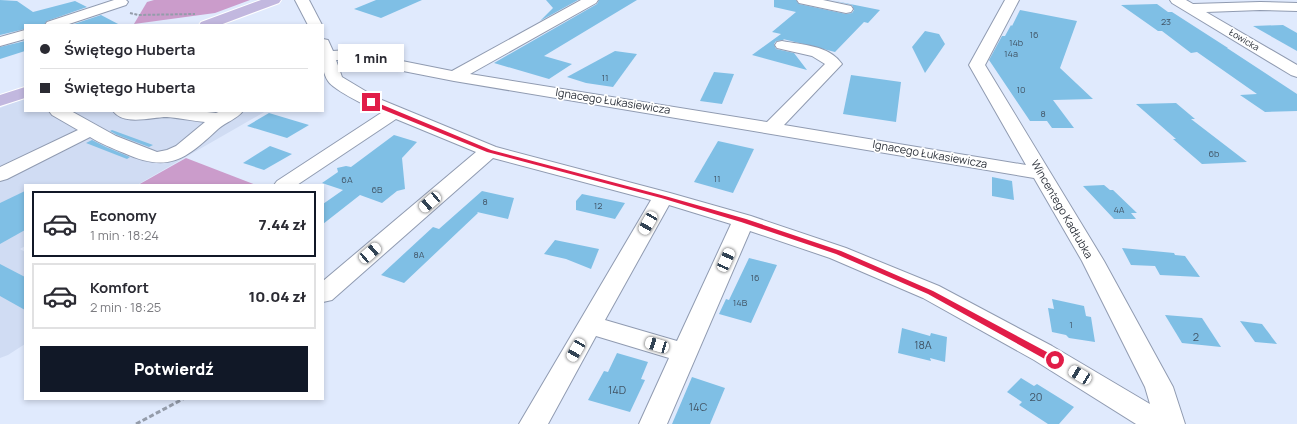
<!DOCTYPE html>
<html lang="pl">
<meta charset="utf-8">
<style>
body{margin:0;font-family:Manrope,sans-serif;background:#f2f2f3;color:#2b2b33;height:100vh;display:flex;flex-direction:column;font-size:15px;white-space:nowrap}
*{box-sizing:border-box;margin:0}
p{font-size:13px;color:#7c7c81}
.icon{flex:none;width:22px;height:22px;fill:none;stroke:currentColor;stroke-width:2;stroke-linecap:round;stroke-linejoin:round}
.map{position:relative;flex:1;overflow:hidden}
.sheet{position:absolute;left:24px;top:184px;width:300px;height:216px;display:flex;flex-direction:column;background:#fff;border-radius:0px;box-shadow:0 2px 6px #0003}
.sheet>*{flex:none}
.banner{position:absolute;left:24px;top:24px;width:300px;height:88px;border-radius:0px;box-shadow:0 2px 6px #0003;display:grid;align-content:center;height:88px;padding:0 16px;background:#fff}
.end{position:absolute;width:18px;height:18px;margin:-9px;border:5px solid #e11d48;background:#fff;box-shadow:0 0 0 2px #fff}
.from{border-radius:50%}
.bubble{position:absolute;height:28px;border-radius:0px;background:#fff;box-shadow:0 2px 6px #0003;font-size:13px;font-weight:800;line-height:28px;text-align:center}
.car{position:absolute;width:12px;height:24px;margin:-12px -6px;border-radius:5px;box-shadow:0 0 3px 1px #0007;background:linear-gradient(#fff 24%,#345 0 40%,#fff 0 76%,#345 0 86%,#fff 0)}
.banner b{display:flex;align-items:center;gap:14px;height:38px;font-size:15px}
.banner b+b{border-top:1px solid #e1e1e2}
.banner i{width:10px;height:10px;background:#2b2b33}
ul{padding:7px 0 0;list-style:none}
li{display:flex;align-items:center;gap:12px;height:66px;margin:0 8px 6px;padding:0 8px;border:2px solid #e1e1e2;border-radius:0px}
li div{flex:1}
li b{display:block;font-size:15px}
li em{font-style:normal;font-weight:800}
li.selected{border-color:#111827}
li>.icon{width:36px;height:36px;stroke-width:1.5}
.primary-button{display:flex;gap:8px;margin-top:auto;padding:8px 16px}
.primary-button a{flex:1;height:46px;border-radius:0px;background:#111827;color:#fff;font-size:16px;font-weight:800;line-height:46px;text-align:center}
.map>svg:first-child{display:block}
</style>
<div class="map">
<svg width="1297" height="424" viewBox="0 0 1297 424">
<rect width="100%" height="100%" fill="#e0eafd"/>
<polygon fill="#d0dcf3" points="25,98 25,111 266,111 137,185 25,185 25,246 20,249 25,252 25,344 8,355 0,358 0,108"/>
<g fill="#cb9ccb">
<polygon points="154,0 250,0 215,13 134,24 147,2"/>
<polygon points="186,158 256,185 138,185"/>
</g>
<g fill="#7fbfe5">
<polygon points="0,0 17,1 33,12 75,1 87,7 47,21 44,25 25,25 25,29 0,35"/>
<polygon points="376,0 422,0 381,18 354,9"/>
<polygon points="546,0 578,0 540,21 553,8"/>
<polygon points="599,0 637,0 544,56 572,64 549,79 494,63 597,4"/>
<polygon points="774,0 796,0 799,4 846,14 852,13 854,10 852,5 830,0 880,10 868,23 864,22 835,52 783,39 784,40 776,41 774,44 776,49 794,53 807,70 752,55 781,34 772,32 796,12 774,7"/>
<polygon points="1157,4 1168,12 1172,12 1228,48 1227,48 1297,94 1297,111 1265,112 1240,95 1257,94 1197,52 1191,53 1162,31 1158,31 1121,5"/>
<polygon points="1020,10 1077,21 1060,68 1093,99 1053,100 1074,128 1052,128 1047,121 1030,121 989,60 1002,36 1005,36 1011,25 1012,26"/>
<polygon points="101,15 120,25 71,25"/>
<polygon points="1283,25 1297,33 1297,51 1253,26"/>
<polygon points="925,31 939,34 945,44 925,73 912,47"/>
<polygon points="25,41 25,51 0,59 0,47"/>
<polygon points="615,51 637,54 613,87 586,83 567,77"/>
<polygon points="714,72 734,74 722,104 700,101"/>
<polygon points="851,75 901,82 896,122 843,114"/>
<polygon points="1176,103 1195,119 1191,119 1247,162 1202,164 1173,139 1176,139 1136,104"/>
<polygon points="269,113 309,125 287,138 247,126"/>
<polygon points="112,130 153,145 149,147 117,135 110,131"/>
<polygon points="394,135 417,142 402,158 405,189 397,191 382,203 360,195 323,224 323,204 343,190 322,183 338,172 337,168 346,166 351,167"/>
<polygon points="92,140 106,147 130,157 127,159 86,143"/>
<polygon points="718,141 754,149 733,193 694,182"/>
<polygon points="270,146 292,154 264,170 243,163"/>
<polygon points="992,177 1012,181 1014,200 992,196"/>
<polygon points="1104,185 1110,190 1113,190 1137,213 1131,213 1136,219 1114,219 1083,186"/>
<polygon points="25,191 25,230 0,244 0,203"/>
<polygon points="482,191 514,198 508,219 477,212 478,213 404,283 381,275 433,227 439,229"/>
<polygon points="582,194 625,203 615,219 576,210 576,201"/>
<polygon points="555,240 599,249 591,269 566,259 544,254"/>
<polygon points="1122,248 1174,253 1175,255 1185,256 1200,277 1160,275 1155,266 1131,265"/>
<polygon points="749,258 777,265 751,323 719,314 726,299 729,300"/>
<polygon points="0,264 25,277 25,310 0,296"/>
<polygon points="1052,299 1084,306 1086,316 1091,317 1095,342 1069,338 1066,335 1052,332 1048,308 1054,309"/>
<polygon points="1165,315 1202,318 1221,347 1182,343"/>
<polygon points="1240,321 1262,324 1277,344 1255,342"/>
<polygon points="902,328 930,336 931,333 947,337 945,362 930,358 931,361 898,353"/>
<polygon points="617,353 648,362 641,379 645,380 630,412 588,400 604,371 608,372"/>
<polygon points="692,377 725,388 710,424 672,424"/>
<polygon points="1021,378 1034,386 1037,384 1074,407 1059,424 1048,424 1019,405 1022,402 1007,392"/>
</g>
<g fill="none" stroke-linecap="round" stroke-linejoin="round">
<g stroke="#909bb1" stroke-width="2">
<g id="minor">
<polygon points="114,0 126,0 128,2 126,5 66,25 45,25 47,22"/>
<polygon points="295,0 309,0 322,25 308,25"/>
<path d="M581,0H598L596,3L470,74L767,122L825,64L812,56L777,48L775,45L777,42L782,41C802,45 829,45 842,64L784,125L1026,165L969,65L1005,0H1019L985,65L1104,261L1173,387L1185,424H1136L1034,360L923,298L830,258L750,231L667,424H639L669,358L596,336L548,424H519L651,200L493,158L332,300L323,302V281L476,152L396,119L297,185H274L277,181L381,113C371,108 333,90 328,81C320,69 323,52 323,39L328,40L333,51L347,50L452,71ZM336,60H347L454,81L1034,178L1082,261L1145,387L1150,404L1052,346L939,286L846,248L751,216L670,193L496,147L377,98L342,77ZM669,205L731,224L677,341L605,320Z"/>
<polygon points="797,0 823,0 851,6 853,9 851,12 846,13 799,3"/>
<polygon points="1170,0 1186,0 1193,4 1260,2 1297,3 1297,11 1260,10 1206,12 1297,65 1297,77 1291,75 1172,3"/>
<polygon points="25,30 25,39 0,46 0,37"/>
<path d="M49,111H71L116,136L157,152L167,150L176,146L205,122C193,121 180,118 167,117C152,117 124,126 113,111H198L216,113L221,111H243C237,119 226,122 218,129C185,160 168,173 124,153C112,148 101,144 90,137L7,179L0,181V167L78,130L52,115Z"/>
</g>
</g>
<g stroke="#fff" stroke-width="2">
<g id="major">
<polygon points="261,0 281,0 279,3 220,25 199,25 201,22"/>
<polygon points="25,87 25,98 0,106 0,95"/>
</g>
</g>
<polyline stroke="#949caa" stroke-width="2" stroke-dasharray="3 1.5" stroke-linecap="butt" points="130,13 138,15 195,14"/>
<polyline stroke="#949caa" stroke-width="3" stroke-dasharray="5 2.5" stroke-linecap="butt" points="136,424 183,399"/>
<use href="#minor" fill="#fff" fill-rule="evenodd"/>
<use href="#major" fill="#c2b8df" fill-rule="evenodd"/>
</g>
<polygon fill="#e11d48" points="369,101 373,101 491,150 665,196 746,219 841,251 933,291 1058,358 1059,360 1058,363 1052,363 928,294 836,254 741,222 661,198 487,152 369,104"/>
<g text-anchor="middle" stroke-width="3.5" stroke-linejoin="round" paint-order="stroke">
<g font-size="9" fill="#425566">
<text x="1166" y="25">23</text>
<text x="1034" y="38">16</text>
<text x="1016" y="46">14b</text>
<text x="1011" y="57">14a</text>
<text x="605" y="81">11</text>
<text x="1021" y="93">10</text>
<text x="1043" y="117">8</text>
<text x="1214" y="157">6b</text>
<text x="717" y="182">11</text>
<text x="347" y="183">6A</text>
<text x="377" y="193">6B</text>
<text x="485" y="205">8</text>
<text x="598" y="209">12</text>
<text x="1119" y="213">4A</text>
<text x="419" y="258">8A</text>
<text x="755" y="281">16</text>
<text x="740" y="306">14B</text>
<text x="1071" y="328">1</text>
</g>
<g font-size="9" fill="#2d323b" stroke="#fff">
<text transform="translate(1244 40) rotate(31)" y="3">Łowicka</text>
</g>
<g font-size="11" fill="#2d323b" stroke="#fff">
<text transform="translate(613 101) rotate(9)" y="4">Ignacego Łukasiewicza</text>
<text transform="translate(930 154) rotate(10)" y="4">Ignacego Łukasiewicza</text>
<text transform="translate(1062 209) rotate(60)" y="4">Wincentego Kadłubka</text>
</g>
<g font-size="11" fill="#425566">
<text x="1196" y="341">2</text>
<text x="923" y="349">18A</text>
<text x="617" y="394">14D</text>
<text x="1036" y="401">20</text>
<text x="698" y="411">14C</text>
</g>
</g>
</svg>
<i class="end from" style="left:1055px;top:360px"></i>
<i class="end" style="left:371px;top:102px"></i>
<div class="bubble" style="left:338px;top:44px;width:66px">1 min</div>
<i class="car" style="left:430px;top:202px;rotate:229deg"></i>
<i class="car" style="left:648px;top:223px;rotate:210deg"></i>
<i class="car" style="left:370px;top:253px;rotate:49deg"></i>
<i class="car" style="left:726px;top:260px;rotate:24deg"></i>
<i class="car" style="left:657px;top:345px;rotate:287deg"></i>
<i class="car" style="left:576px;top:350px;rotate:210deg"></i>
<i class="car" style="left:1080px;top:375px;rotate:301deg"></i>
<div class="banner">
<b><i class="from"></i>Świętego Huberta</b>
<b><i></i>Świętego Huberta</b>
</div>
<section class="sheet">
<ul>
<li class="selected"><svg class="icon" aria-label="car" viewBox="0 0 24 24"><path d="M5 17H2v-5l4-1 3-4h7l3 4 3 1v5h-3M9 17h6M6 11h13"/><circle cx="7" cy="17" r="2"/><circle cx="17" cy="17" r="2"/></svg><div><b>Economy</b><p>1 min · 18:24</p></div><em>7.44 zł</em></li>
<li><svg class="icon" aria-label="car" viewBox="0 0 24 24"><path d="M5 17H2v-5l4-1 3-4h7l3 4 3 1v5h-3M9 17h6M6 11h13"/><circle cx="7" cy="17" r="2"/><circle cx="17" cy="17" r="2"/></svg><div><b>Komfort</b><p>2 min · 18:25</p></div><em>10.04 zł</em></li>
</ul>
<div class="primary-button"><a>Potwierdź</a></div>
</section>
</div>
